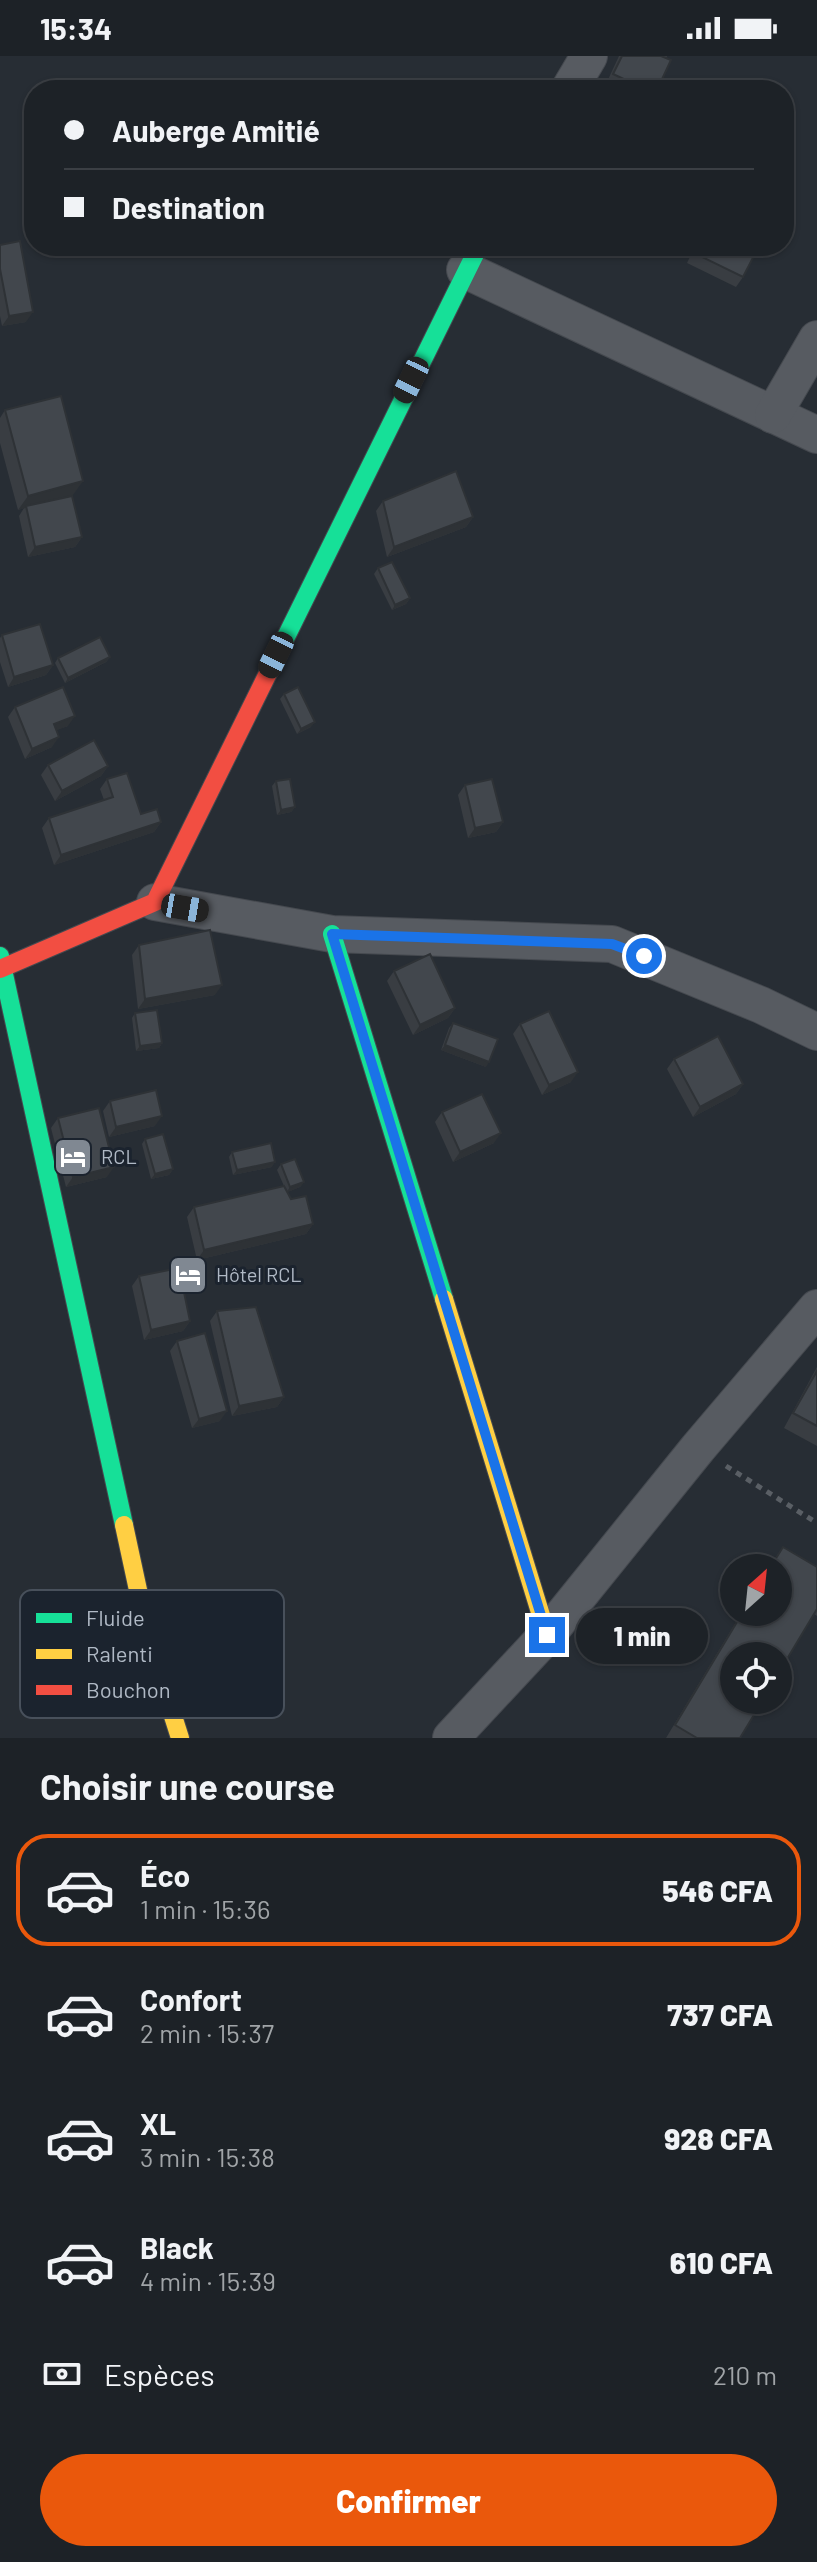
<!DOCTYPE html>
<html lang="fr">
<meta charset="utf-8">
<style>
body{margin:0;font-family:Barlow,sans-serif;background:#252a2f;color:#f1f3f6;height:100vh;display:flex;flex-direction:column;font-size:30px;white-space:nowrap}
*{box-sizing:border-box;margin:0}
p{font-size:26px;color:#a0a4a7}
.icon{flex:none;width:44px;height:44px;fill:none;stroke:currentColor;stroke-width:2;stroke-linecap:round;stroke-linejoin:round}
.map{position:relative;height:1682px;overflow:hidden}
.side{display:flex;flex-direction:column;background:#1d2227;flex:1}
.side>*{flex:none}
.banner{position:absolute;left:24px;top:24px;width:770px;height:176px;border-radius:32px;box-shadow:0 2px 6px #0004,0 0 0 2px #3b3f44;display:grid;align-content:center;height:176px;padding:0 40px;background:#1d2227}
.needle{width:52px;rotate:27deg}
.controls{position:absolute;left:720px;top:1498px;display:grid;gap:16px}
.controls a{display:grid;place-items:center;width:72px;height:72px;border-radius:50%;background:#1d2227;box-shadow:0 2px 6px #0004,0 0 0 2px #3b3f44;font-size:40px}
.end{position:absolute;width:36px;height:36px;margin:-18px;border:10px solid #1a73e8;background:#fff;box-shadow:0 0 0 4px #fff}
.from{border-radius:50%}
.bubble{position:absolute;height:56px;border-radius:28px;background:#1d2227;box-shadow:0 2px 6px #0004,0 0 0 2px #3b3f44;font-size:26px;font-weight:800;line-height:56px;text-align:center}
.car{position:absolute;width:24px;height:48px;margin:-24px -12px;border-radius:10px;box-shadow:0 0 6px 2px #0007;background:linear-gradient(#222 24%,#8ab4d8 0 40%,#222 0 76%,#8ab4d8 0 86%,#222 0)}
.banner b{display:flex;align-items:center;gap:28px;height:76px;font-size:30px}
.banner b+b{border-top:2px solid #3b3f44}
.banner i{width:20px;height:20px;background:#f1f3f6}
ul{padding:0;list-style:none}
li{display:flex;align-items:center;gap:24px;height:112px;margin:0 16px 12px;padding:0 24px;border:4px solid transparent;border-radius:32px}
li div{flex:1}
li b{display:block;font-size:30px}
li em{font-style:normal;font-weight:800}
li.active{border-color:#ea580c}
li>.icon{width:72px;height:72px;stroke-width:1.5}
h2{padding:0 40px;font-size:36px;line-height:96px}
.pay{display:flex;align-items:center;gap:20px;height:88px;padding:0 40px;font-size:30px}
.pay p{margin-inline-start:auto}
.button{display:flex;gap:16px;margin-top:auto;padding:16px 40px}
.button a{flex:1;height:92px;border-radius:48px;background:#ea580c;color:#fff;font-size:32px;font-weight:800;line-height:92px;text-align:center}
.status{display:flex;justify-content:space-between;align-items:center;height:56px;padding:0 40px;background:#1d2227;direction:ltr}
.status svg{height:22px;fill:currentColor}
.map>svg:first-child{display:block}
</style>
<div class="status"><b>15:34</b><svg viewBox="0 0 49 12"><path d="M0 12V9h3v3zM5 12V6h3v6zM10 12V3h3v9zM15 12V0h3v12zM26 1h20v11H26zM47 4h2v5h-2z"/></svg></div>
<div class="map">
<svg width="817" height="1682" viewBox="0 0 817 1682">
<rect width="100%" height="100%" fill="#272d34"/>
<g fill="none" stroke-linecap="round" stroke-linejoin="round">
<g stroke="#45494f" stroke-width="38">
<g id="street">
<polyline points="569,34 589,0"/>
<polyline points="465,214 817,379"/>
<polyline points="773,359 817,283"/>
<polyline points="155,846 332,878 612,888 761,949 817,976"/>
<polyline points="451,1682 547,1579 698,1392 817,1252"/>
</g>
</g>
<g stroke="#45494f" stroke-width="20">
<g id="fast">
<polyline points="280,593 479,190"/>
<polyline points="332,878 444,1243"/>
<polyline points="0,900 124,1469"/>
</g>
</g>
<g stroke="#45494f" stroke-width="20">
<g id="slow">
<polyline points="444,1243 547,1579"/>
<polyline points="124,1469 149,1585 180,1682"/>
</g>
</g>
<g stroke="#45494f" stroke-width="20">
<polyline id="jam" points="0,913 155,846 280,593"/>
</g>
<polyline stroke="#5a5f65" stroke-width="5" stroke-dasharray="6 6" stroke-linecap="butt" points="726,1410 817,1467"/>
<use href="#street" stroke="#575b61" stroke-width="36"/>
<use href="#fast" stroke="#16e098" stroke-width="18"/>
<use href="#slow" stroke="#ffcf43" stroke-width="18"/>
<use href="#jam" stroke="#f24e42" stroke-width="18"/>
</g>
<g fill="#393d42">
<polygon points="619,0 667,0 657,34 619,34 606,28"/>
<polygon points="0,189 26,266 2,270 0,260"/>
<polygon points="695,190 759,190 743,221 736,231 687,207"/>
<polygon points="5,354 73,439 64,442 82,481 75,491 28,501 19,460 24,452 18,454 0,387 0,362"/>
<polygon points="383,445 473,461 466,471 387,501 376,455"/>
<polygon points="378,512 410,542 406,548 392,554 374,518"/>
<polygon points="2,579 53,609 46,619 8,631 0,606 0,582"/>
<polygon points="110,601 106,606 65,627 55,607 58,602"/>
<polygon points="284,638 311,671 297,678 280,643"/>
<polygon points="15,651 68,670 56,674 52,691 25,703 8,661"/>
<polygon points="48,709 108,710 101,720 55,745 41,719"/>
<polygon points="107,723 141,758 161,766 154,776 54,809 42,772 49,762 104,744 100,733"/>
<polygon points="276,725 295,751 291,756 277,759 272,730"/>
<polygon points="465,729 503,766 496,776 468,782 458,739"/>
<polygon points="139,889 215,939 138,953 132,899"/>
<polygon points="394,915 455,952 448,962 413,979 387,925"/>
<polygon points="135,957 162,987 159,992 136,995 132,962"/>
<polygon points="453,967 486,1011 441,994 449,972"/>
<polygon points="520,968 571,1026 542,1039 513,978"/>
<polygon points="674,1003 743,1028 736,1038 693,1061 667,1013"/>
<polygon points="110,1045 155,1070 109,1081 103,1055"/>
<polygon points="442,1056 494,1087 453,1106 435,1066"/>
<polygon points="58,1062 107,1121 66,1131 51,1072"/>
<polygon points="145,1083 173,1113 169,1119 151,1123 142,1088"/>
<polygon points="232,1096 272,1111 233,1119 229,1101"/>
<polygon points="281,1108 304,1126 300,1131 287,1136 291,1143 313,1168 306,1178 197,1204 187,1161 194,1151 284,1130 277,1114"/>
<polygon points="139,1220 190,1265 183,1275 144,1284 132,1230"/>
<polygon points="217,1255 284,1341 277,1351 232,1360 210,1265"/>
<polygon points="177,1285 220,1365 192,1372 170,1295"/>
<polygon points="817,1311 817,1390 784,1372"/>
<polygon points="783,1491 817,1511 817,1560 814,1558 740,1682 666,1682 742,1556 778,1556 778,1512 768,1512"/>
</g>
<g fill="#2e3236">
<polygon points="33,256 26,266 2,270 9,260"/>
<polygon points="83,425 73,439 18,454 28,440"/>
<polygon points="473,461 466,471 387,501 394,491"/>
<polygon points="82,481 75,491 28,501 35,491"/>
<polygon points="410,542 406,548 392,554 395,549"/>
<polygon points="110,601 106,606 65,627 68,622"/>
<polygon points="53,609 46,619 8,631 14,621"/>
<polygon points="75,660 68,670 47,678 54,668"/>
<polygon points="315,666 311,671 297,678 301,673"/>
<polygon points="59,681 52,691 25,703 32,693"/>
<polygon points="108,710 101,720 55,745 62,735"/>
<polygon points="295,751 291,756 277,759 281,754"/>
<polygon points="161,766 154,776 54,809 61,799"/>
<polygon points="503,766 496,776 468,782 475,772"/>
<polygon points="222,929 215,939 138,953 145,943"/>
<polygon points="455,952 448,962 413,979 420,969"/>
<polygon points="162,987 159,992 136,995 140,990"/>
<polygon points="445,989 489,1006 486,1011 441,994"/>
<polygon points="578,1016 571,1026 542,1039 549,1029"/>
<polygon points="743,1028 736,1038 693,1061 700,1051"/>
<polygon points="162,1060 155,1070 109,1081 116,1071"/>
<polygon points="501,1077 494,1087 453,1106 460,1096"/>
<polygon points="275,1106 272,1111 233,1119 237,1114"/>
<polygon points="114,1111 107,1121 66,1131 73,1121"/>
<polygon points="173,1113 169,1119 151,1123 155,1118"/>
<polygon points="304,1126 300,1131 286,1137 290,1131"/>
<polygon points="313,1168 306,1178 197,1204 204,1194"/>
<polygon points="190,1265 183,1275 144,1284 151,1274"/>
<polygon points="284,1341 277,1351 232,1360 239,1350"/>
<polygon points="227,1355 220,1365 192,1372 199,1363"/>
</g>
<g fill="#42474d" stroke="#2e3236" stroke-width="2">
<polygon points="622,0 661,0 671,4 657,34 647,34 613,18"/>
<polygon points="20,185 33,256 9,260 0,213 0,189"/>
<polygon points="697,190 759,190 743,221 694,197"/>
<polygon points="61,340 83,425 28,440 5,354"/>
<polygon points="456,415 473,461 394,491 383,445"/>
<polygon points="72,440 82,481 35,491 26,450"/>
<polygon points="392,506 410,542 395,549 378,512"/>
<polygon points="40,568 53,609 14,621 2,579"/>
<polygon points="100,581 110,601 68,622 58,602"/>
<polygon points="63,631 75,660 54,668 59,681 32,693 15,651"/>
<polygon points="298,631 315,666 301,673 284,638"/>
<polygon points="94,684 108,710 62,735 48,709"/>
<polygon points="127,717 141,758 157,753 161,766 61,799 49,762 113,741 107,723"/>
<polygon points="290,723 295,751 281,754 276,725"/>
<polygon points="492,723 503,766 475,772 465,729"/>
<polygon points="210,874 222,929 145,943 139,889"/>
<polygon points="430,898 455,952 420,969 394,915"/>
<polygon points="157,954 162,987 140,990 135,957"/>
<polygon points="549,955 578,1016 549,1029 520,968"/>
<polygon points="453,967 498,983 489,1006 445,989"/>
<polygon points="718,980 743,1028 700,1051 674,1003"/>
<polygon points="156,1034 162,1060 116,1071 110,1045"/>
<polygon points="482,1038 501,1077 460,1096 442,1056"/>
<polygon points="99,1052 114,1111 73,1121 58,1062"/>
<polygon points="163,1078 173,1113 155,1118 145,1083"/>
<polygon points="271,1087 275,1106 237,1114 232,1096"/>
<polygon points="295,1103 304,1126 290,1131 281,1108"/>
<polygon points="284,1130 291,1143 306,1140 313,1168 204,1194 194,1151"/>
<polygon points="179,1212 190,1265 151,1274 139,1220"/>
<polygon points="256,1251 284,1341 239,1350 217,1255"/>
<polygon points="205,1277 227,1355 199,1363 177,1285"/>
<polygon points="817,1315 817,1370 793,1357"/>
<polygon points="783,1491 817,1511 817,1553 778,1618 778,1600 734,1600 734,1644 763,1644 740,1682 697,1682 675,1669 743,1556 778,1556 778,1512 770,1512"/>
</g>
<g fill="none" stroke-linecap="round" stroke-linejoin="round">
<polyline stroke="#1a73e8" stroke-width="10" points="547,1579 332,878 612,888 644,900"/>
</g>
<defs>
<g id="hotel-square" transform="scale(2)"><rect x="-9" y="-9" width="18" height="18" rx="4" fill="#808892" stroke="#1b232e"/><path d="M-6-4.5h1.5V1H6V5H4.5V3h-9V5H-6ZM-4 0a1.8 1.8 0 1 1 3.6 0ZM.5 0V-2.5h3Q6-2.5 6 0Z" fill="#fff"/></g>
</defs>
<g fill-rule="evenodd">
<use href="#hotel-square" x="73" y="1101"/>
<use href="#hotel-square" x="188" y="1219"/>
</g>
<g text-anchor="middle" stroke-width="6" stroke-linejoin="round" paint-order="stroke">
<g font-size="20" fill="#b0b9c5" stroke="#1b232e" text-anchor="start">
<text x="101" y="1108">RCL</text>
<text x="216" y="1226">Hôtel RCL</text>
</g>
</g>
<rect x="20" y="1534" width="264" height="128" rx="12" fill="#1b232e" stroke="#48505b" stroke-width="2"/>
<rect x="36" y="1557" width="36" height="10" fill="#16e098"/>
<rect x="36" y="1593" width="36" height="10" fill="#ffcf43"/>
<rect x="36" y="1629" width="36" height="10" fill="#f24e42"/>
<g font-size="22" fill="#b0b9c5">
<text x="86" y="1570">Fluide</text>
<text x="86" y="1606">Ralenti</text>
<text x="86" y="1642">Bouchon</text>
</g>
</svg>
<div class="controls">
<a><svg class="needle" viewBox="-14 -14 28 28"><path d="M0-13l5 13h-10z" fill="#e53935"/><path d="M0 13l5-13h-10z" fill="#a0a4a7"/></svg></a>
<a><svg class="icon" aria-label="locate" viewBox="0 0 24 24"><circle cx="12" cy="12" r="6"/><path d="M12 2v4M12 18v4M2 12h4M18 12h4"/></svg></a>
</div>
<i class="end from" style="left:644px;top:900px"></i>
<i class="end" style="left:547px;top:1579px"></i>
<div class="bubble" style="left:576px;top:1552px;width:132px">1 min</div>
<i class="car" style="left:411px;top:324px;rotate:206deg"></i>
<i class="car" style="left:276px;top:599px;rotate:206deg"></i>
<i class="car" style="left:185px;top:852px;rotate:100deg"></i>
<div class="banner">
<b><i class="from"></i>Auberge Amitié</b>
<b><i></i>Destination</b>
</div>
</div>
<section class="side">
<h2>Choisir une course</h2>
<ul>
<li class="active"><svg class="icon" aria-label="car" viewBox="0 0 24 24"><path d="M5 17H2v-5l4-1 3-4h7l3 4 3 1v5h-3M9 17h6M6 11h13"/><circle cx="7" cy="17" r="2"/><circle cx="17" cy="17" r="2"/></svg><div><b>Éco</b><p>1 min · 15:36</p></div><em>546 CFA</em></li>
<li><svg class="icon" aria-label="car" viewBox="0 0 24 24"><path d="M5 17H2v-5l4-1 3-4h7l3 4 3 1v5h-3M9 17h6M6 11h13"/><circle cx="7" cy="17" r="2"/><circle cx="17" cy="17" r="2"/></svg><div><b>Confort</b><p>2 min · 15:37</p></div><em>737 CFA</em></li>
<li><svg class="icon" aria-label="car" viewBox="0 0 24 24"><path d="M5 17H2v-5l4-1 3-4h7l3 4 3 1v5h-3M9 17h6M6 11h13"/><circle cx="7" cy="17" r="2"/><circle cx="17" cy="17" r="2"/></svg><div><b>XL</b><p>3 min · 15:38</p></div><em>928 CFA</em></li>
<li><svg class="icon" aria-label="car" viewBox="0 0 24 24"><path d="M5 17H2v-5l4-1 3-4h7l3 4 3 1v5h-3M9 17h6M6 11h13"/><circle cx="7" cy="17" r="2"/><circle cx="17" cy="17" r="2"/></svg><div><b>Black</b><p>4 min · 15:39</p></div><em>610 CFA</em></li>
</ul>
<div class="pay"><svg class="icon" aria-label="cash" viewBox="0 0 24 24"><path d="M3 7h18v10H3z"/><circle cx="12" cy="12" r="2"/></svg>Espèces<p>210 m</p></div>
<div class="button"><a>Confirmer</a></div>
</section>
